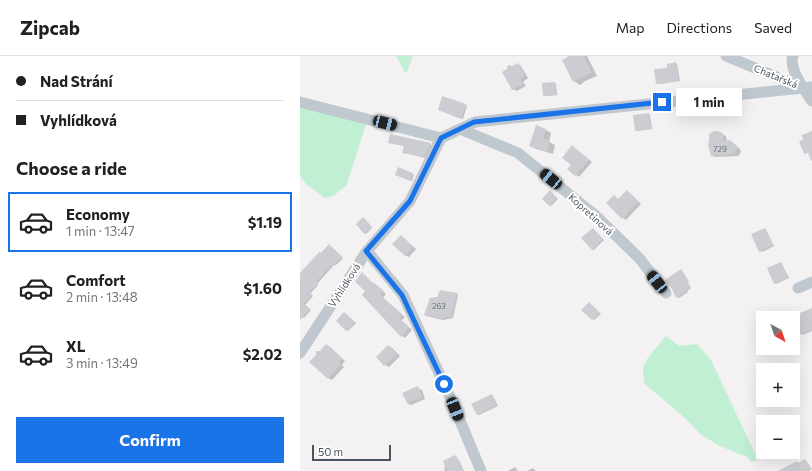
<!DOCTYPE html>
<meta charset="utf-8">
<style>
body{margin:0;font-family:Commissioner,sans-serif;background:#f6f6f6;color:#202124;height:100vh;display:flex;flex-direction:column;font-size:15px;white-space:nowrap}
*{box-sizing:border-box;margin:0}
p{font-size:13px;color:#757577}
.icon{flex:none;width:22px;height:22px;fill:none;stroke:currentColor;stroke-width:2;stroke-linecap:round;stroke-linejoin:round}
.map{position:relative;flex:1;overflow:hidden}
.side{display:flex;flex-direction:column;background:#fff;width:300px}
.side>*{flex:none}
.banner{display:grid;align-content:center;height:88px;padding:0 16px;background:#fff}
.needle{width:26px;rotate:140deg}
.buttons{position:absolute;left:456px;top:255px;display:grid;gap:8px}
.buttons a{display:grid;place-items:center;width:44px;height:44px;border-radius:0px;background:#fff;box-shadow:0 4px 16px #0002;font-size:20px}
.scale{position:absolute;left:12px;bottom:10px;width:79px;box-sizing:border-box;padding-left:4px;border:2px solid #49545e;border-top:0;font-size:11px;line-height:14px;white-space:nowrap;color:#49545e;-webkit-text-stroke:3px #fff;paint-order:stroke}
.end{position:absolute;width:18px;height:18px;margin:-9px;border:5px solid #1a73e8;background:#fff;box-shadow:0 0 0 2px #fff}
.from{border-radius:50%}
.bubble{position:absolute;height:28px;border-radius:0px;background:#fff;box-shadow:0 4px 16px #0002;font-size:13px;font-weight:700;line-height:28px;text-align:center}
.car{position:absolute;width:12px;height:24px;margin:-12px -6px;border-radius:5px;box-shadow:0 0 3px 1px #0007;background:linear-gradient(#222 24%,#8ab4d8 0 40%,#222 0 76%,#8ab4d8 0 86%,#222 0)}
.banner b{display:flex;align-items:center;gap:14px;height:38px;font-size:15px}
.banner b+b{border-top:1px solid #e0e0e0}
.banner i{width:10px;height:10px;background:#202124}
ul{padding:0;list-style:none}
li{display:flex;align-items:center;gap:12px;height:60px;margin:0 8px 6px;padding:0 8px;border:2px solid transparent;border-radius:0px}
li div{flex:1}
li b{display:block;font-size:15px}
li em{font-style:normal;font-weight:700}
li.on{border-color:#1a73e8}
li>.icon{width:36px;height:36px;stroke-width:1.5}
h2{padding:0 16px;font-size:18px;line-height:48px}
.button{display:flex;gap:8px;margin-top:auto;padding:8px 16px}
.button a{flex:1;height:46px;border-radius:0px;background:#1a73e8;color:#fff;font-size:16px;font-weight:700;line-height:46px;text-align:center}
header{display:flex;align-items:center;gap:24px;box-sizing:border-box;height:56px;padding:0 20px;background:#fff;border-bottom:1px solid #e0e0e0}
header strong{font-size:19px}
nav{display:flex;gap:22px;margin-inline-start:auto;font-size:14px}
main{display:flex;flex:1;min-height:0}
.map>svg:first-child{display:block}
</style>
<header>
<strong>Zipcab</strong>
<nav><a>Map</a><a>Directions</a><a>Saved</a></nav>
</header>
<main>
<section class="side">
<div class="banner">
<b><i class="from"></i>Nad Strání</b>
<b><i></i>Vyhlídková</b>
</div>
<h2>Choose a ride</h2>
<ul>
<li class="on"><svg class="icon" aria-label="car" viewBox="0 0 24 24"><path d="M5 17H2v-5l4-1 3-4h7l3 4 3 1v5h-3M9 17h6M6 11h13"/><circle cx="7" cy="17" r="2"/><circle cx="17" cy="17" r="2"/></svg><div><b>Economy</b><p>1 min · 13:47</p></div><em>$1.19</em></li>
<li><svg class="icon" aria-label="car" viewBox="0 0 24 24"><path d="M5 17H2v-5l4-1 3-4h7l3 4 3 1v5h-3M9 17h6M6 11h13"/><circle cx="7" cy="17" r="2"/><circle cx="17" cy="17" r="2"/></svg><div><b>Comfort</b><p>2 min · 13:48</p></div><em>$1.60</em></li>
<li><svg class="icon" aria-label="car" viewBox="0 0 24 24"><path d="M5 17H2v-5l4-1 3-4h7l3 4 3 1v5h-3M9 17h6M6 11h13"/><circle cx="7" cy="17" r="2"/><circle cx="17" cy="17" r="2"/></svg><div><b>XL</b><p>3 min · 13:49</p></div><em>$2.02</em></li>
</ul>
<div class="button"><a>Confirm</a></div>
</section>
<div class="map">
<svg width="512" height="415" viewBox="0 0 512 415">
<rect width="100%" height="100%" fill="#f3f1f1"/>
<g fill="#c1efd4">
<polygon points="96,0 113,0 106,18"/>
<polygon points="0,48 53,65 64,67 66,69 46,130 33,140 25,142 6,128 0,120"/>
<path d="M366,280L379,290L397,288L411,304L458,404L452,406L447,401L420,390L400,378L385,362L344,327C344,323 343,318 343,314C343,304 360,288 366,280Z"/>
</g>
<g fill="#0003">
<polygon points="272,0 287,0 297,20 285,25 280,29 274,25 263,4"/>
<polygon points="376,7 377,8 380,25 359,28 357,27 369,13"/>
<polygon points="218,8 221,10 228,22 223,26 226,30 217,35 213,33 212,11"/>
<polygon points="255,27 256,28 257,39 246,40 244,39"/>
<polygon points="166,49 167,50 163,63 140,54"/>
<polygon points="348,58 350,59 352,73 337,75 336,74"/>
<polygon points="246,74 251,77 249,86 255,89 253,98 236,93 230,90"/>
<polygon points="422,78 426,80 427,85 430,85 440,93 441,96 438,100 415,101 411,99"/>
<polygon points="90,87 130,88 132,89 125,102 105,97 105,90"/>
<polygon points="276,93 292,106 279,121 268,113 272,109"/>
<polygon points="98,112 114,119 112,125 97,119"/>
<polygon points="327,136 331,138 341,148 326,164 323,162 314,140 319,144"/>
<polygon points="252,137 258,143 251,150 249,149"/>
<polygon points="65,163 72,172 66,178 65,177"/>
<polygon points="465,173 466,174 474,190 462,196 460,195"/>
<polygon points="294,174 304,184 294,194 292,193"/>
<polygon points="101,180 104,182 116,193 109,201 105,199"/>
<polygon points="30,190 43,202 36,209 34,209 17,228 18,229 10,238 13,240 5,249 11,254 4,262 0,259 0,221 21,198"/>
<polygon points="481,207 482,208 489,222 476,228 475,227"/>
<polygon points="382,215 389,226 388,227 391,232 387,235 388,236 379,242 377,241 372,232"/>
<polygon points="65,219 72,227 86,238 83,242 105,261 101,265 112,274 105,282 102,280 67,235"/>
<polygon points="157,238 158,239 153,262 143,264 126,260"/>
<polygon points="290,248 301,258 294,264 283,254"/>
<polygon points="512,253 512,275 503,279 501,278 493,261"/>
<polygon points="46,258 56,267 48,275 37,265"/>
<polygon points="26,289 30,291 45,305 42,309 44,311 32,324 28,322 20,296"/>
<polygon points="89,290 92,292 100,300 89,311 85,309"/>
<polygon points="118,332 122,334 125,343 111,349 107,347"/>
<polygon points="192,339 193,340 198,350 179,359 177,358"/>
<polygon points="155,400 160,406 164,415 145,415 144,412 146,410"/>
<polygon points="505,404 512,413 509,415 480,415 497,406 499,407"/>
<polygon points="215,411 218,415 208,415"/>
<polygon points="233,412 236,415 227,415"/>
</g>
<g fill="#cbcdd3">
<polygon points="269,0 284,0 292,17 279,22 273,26 262,4"/>
<polygon points="376,6 379,25 356,28 354,13 367,12 367,8"/>
<polygon points="218,7 225,20 220,23 223,28 212,34 202,16 207,13 208,9 212,10"/>
<polygon points="255,26 256,39 243,40 242,27"/>
<polygon points="142,40 166,48 161,63 138,54"/>
<polygon points="349,57 351,73 335,75 333,59"/>
<polygon points="236,69 246,73 243,83 250,85 247,96 229,90"/>
<polygon points="414,75 417,75 423,77 423,85 430,84 437,90 437,94 434,98 411,100 408,89 409,85 409,78"/>
<polygon points="512,75 512,104 511,105 508,97 504,98 499,85 503,84 502,79"/>
<polygon points="90,78 131,87 124,101 102,97 104,90 88,87"/>
<polygon points="272,89 289,104 275,120 267,113 271,109 262,102"/>
<polygon points="98,111 113,117 110,125 95,119"/>
<polygon points="250,134 257,142 249,150 242,143"/>
<polygon points="327,134 338,146 322,163 306,147 314,139 318,143"/>
<polygon points="63,161 72,171 64,178 56,168"/>
<polygon points="293,172 303,183 292,194 281,182"/>
<polygon points="465,172 473,189 459,196 451,178"/>
<polygon points="101,179 113,191 105,200 92,188"/>
<polygon points="29,188 42,201 34,209 33,208 16,226 18,227 10,236 12,239 4,248 10,253 0,264 0,217 19,196 21,197"/>
<polygon points="481,206 488,222 474,228 467,212"/>
<polygon points="381,213 388,224 387,226 390,231 386,234 387,235 376,242 372,233 365,224"/>
<polygon points="62,216 72,227 73,226 84,235 80,239 102,258 99,262 109,271 101,281 62,239 65,235 55,226"/>
<polygon points="140,234 157,237 152,261 140,263 124,259 130,242 137,241"/>
<polygon points="289,246 300,257 292,264 281,254"/>
<polygon points="512,252 512,274 501,279 496,269 493,271 493,260"/>
<polygon points="44,256 55,266 46,275 36,265"/>
<polygon points="26,288 42,303 39,306 41,308 28,323 9,306 16,299 16,295 20,295"/>
<polygon points="88,289 97,298 84,310 76,301"/>
<polygon points="118,330 122,341 107,347 102,337"/>
<polygon points="192,338 197,349 177,359 171,348"/>
<polygon points="155,399 159,404 163,415 147,415 143,405"/>
<polygon points="505,403 511,412 506,415 478,415 497,405 498,407"/>
</g>
<g fill="none" stroke-linecap="round" stroke-linejoin="round">
<g stroke="#bfc8cf" stroke-width="11">
<polyline points="426,0 501,31"/>
<path d="M493,0C488,12 505,35 512,45"/>
<polyline points="0,46 141,82"/>
<polyline points="160,73 218,97 295,159 340,203 366,237"/>
<polyline points="67,195 103,239 150,341 181,415"/>
<polyline points="498,232 512,226"/>
<polyline points="0,297 67,195 110,145 141,82 175,66 512,31"/>
</g>
</g>
<g fill="none" stroke-linecap="round" stroke-linejoin="round">
<polyline stroke="#1a73e8" stroke-width="5" points="144,328 102,239 66,195 110,145 141,82 174,66 362,46"/>
</g>
<g text-anchor="middle" stroke-width="4" stroke-linejoin="round" paint-order="stroke">
<g font-size="8" fill="#6a727b">
<text x="420" y="96">729</text>
<text x="139" y="253">263</text>
</g>
<g font-size="10" fill="#49545e" stroke="#fff">
<text transform="translate(476 20) rotate(22)" y="4">Chatařská</text>
<text transform="translate(291 158) rotate(42)" y="4">Kopretinová</text>
<text transform="translate(44 229) rotate(-57)" y="4">Vyhlídková</text>
</g>
</g>
</svg>
<div class="buttons">
<a><svg class="needle" viewBox="-14 -14 28 28"><path d="M0-13l5 13h-10z" fill="#e53935"/><path d="M0 13l5-13h-10z" fill="#757577"/></svg></a>
<a>+</a>
<a>−</a>
</div>
<div class="scale">50 m</div>
<i class="end from" style="left:144px;top:328px"></i>
<i class="end" style="left:362px;top:46px"></i>
<div class="bubble" style="left:376px;top:32px;width:66px">1 min</div>
<i class="car" style="left:85px;top:67px;rotate:104deg"></i>
<i class="car" style="left:251px;top:123px;rotate:309deg"></i>
<i class="car" style="left:357px;top:226px;rotate:322deg"></i>
<i class="car" style="left:155px;top:353px;rotate:158deg"></i>
</div>
</main>
